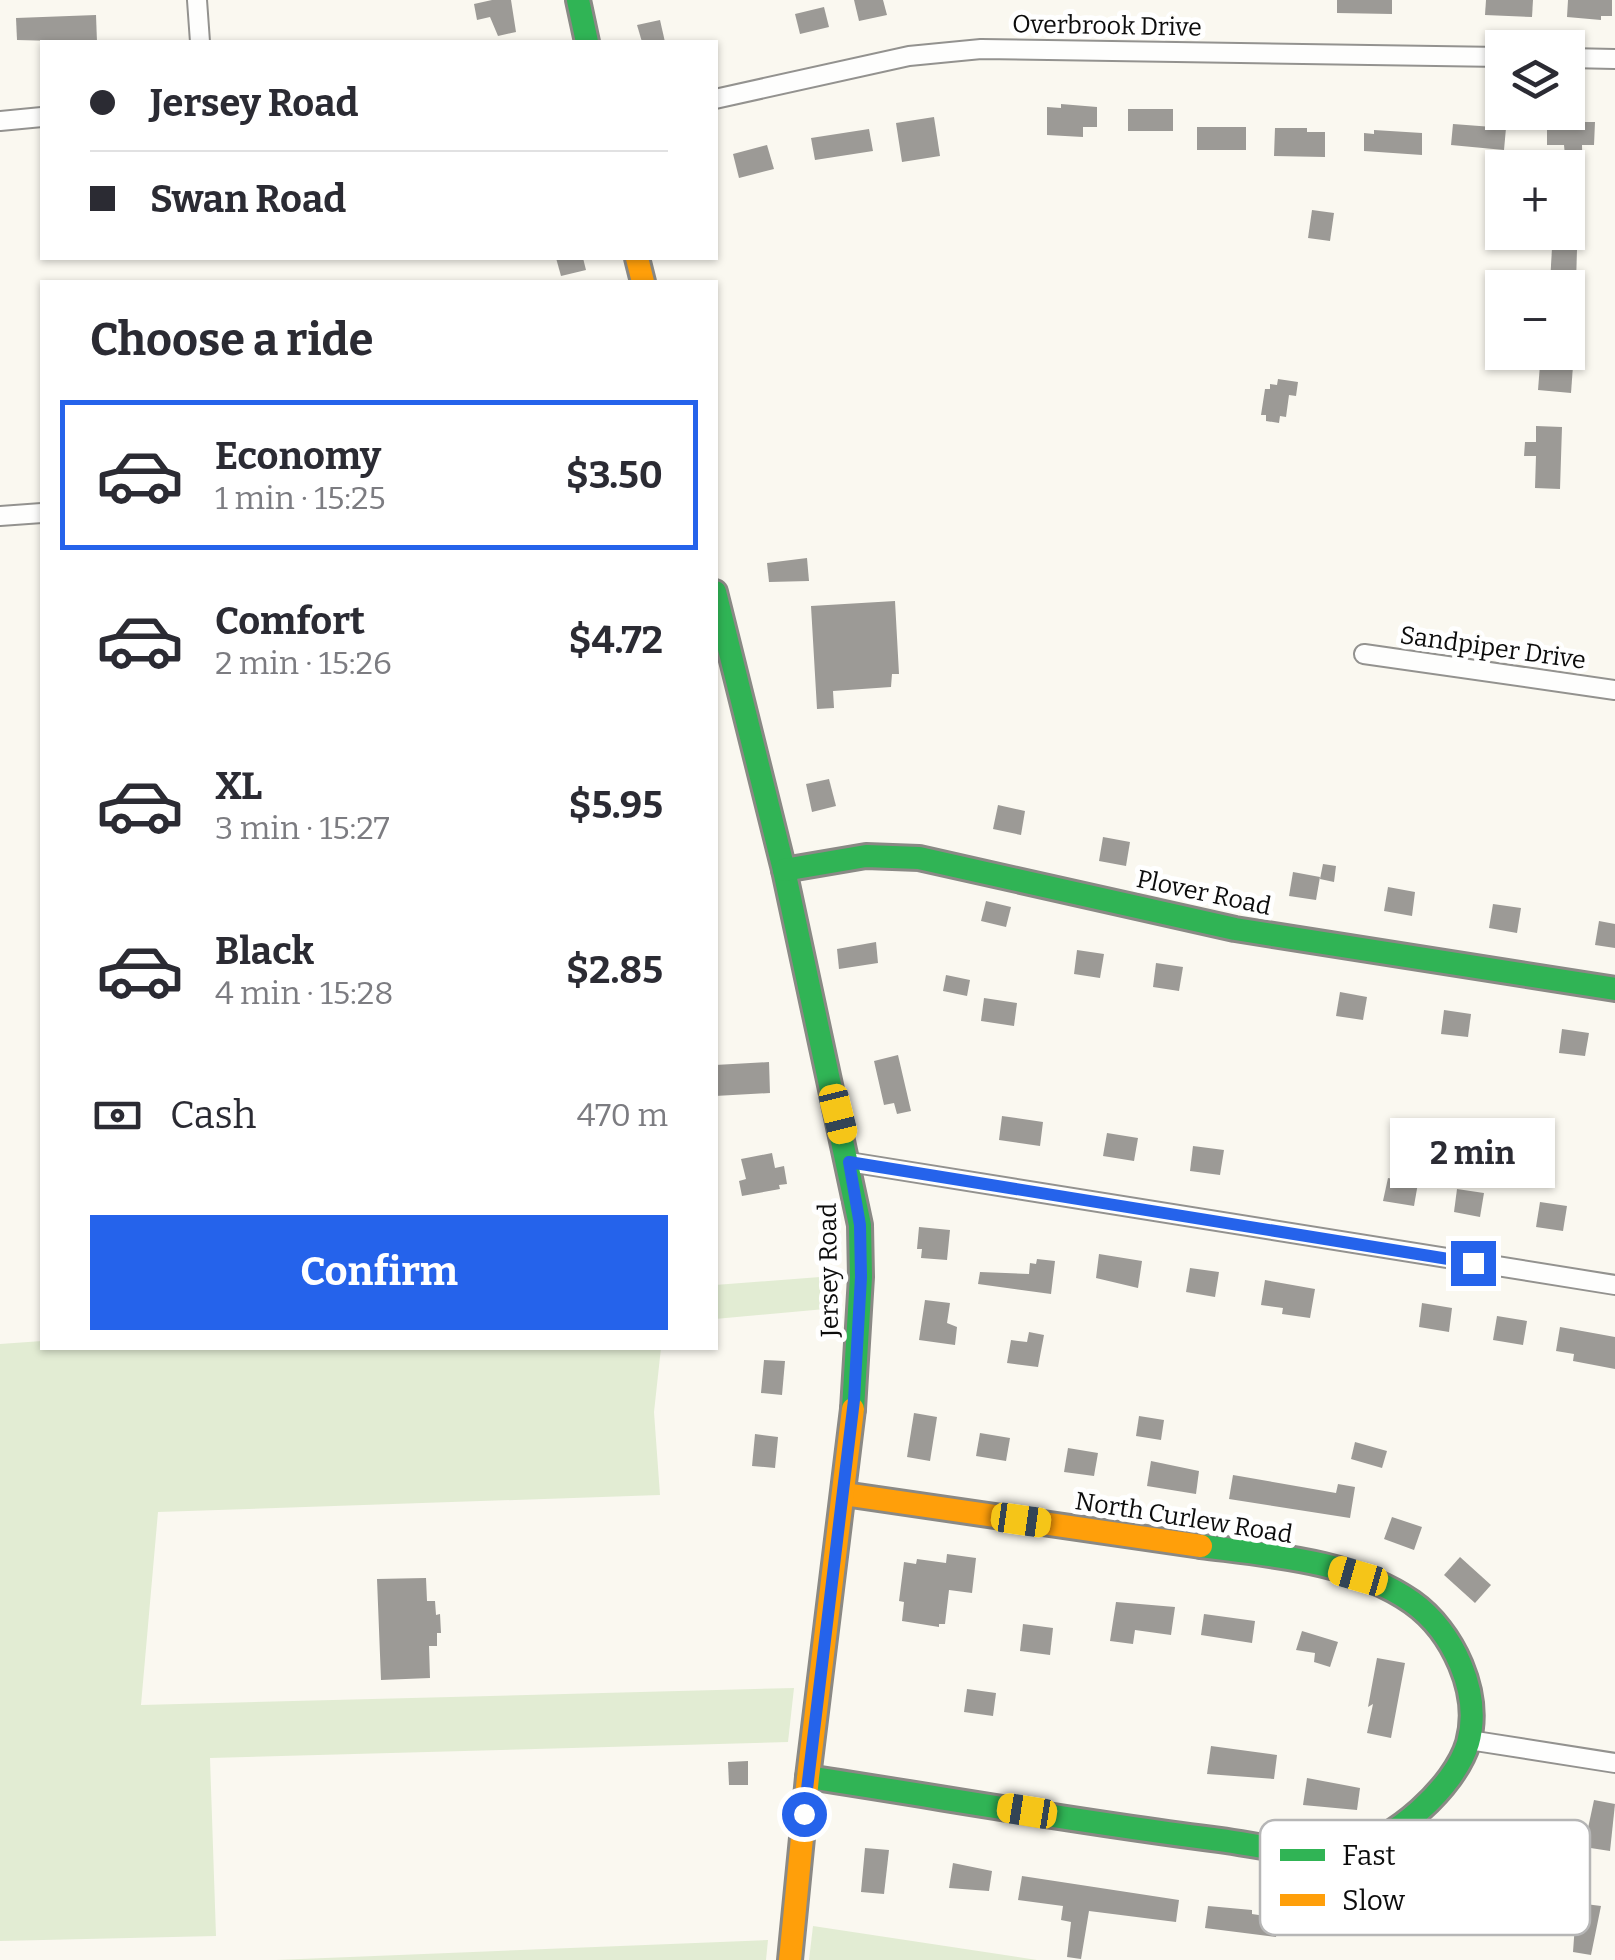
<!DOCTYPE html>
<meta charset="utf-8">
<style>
body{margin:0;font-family:Bitter,serif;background:#f7f7f7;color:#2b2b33;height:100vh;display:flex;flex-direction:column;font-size:38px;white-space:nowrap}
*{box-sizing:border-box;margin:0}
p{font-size:32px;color:#7c7c81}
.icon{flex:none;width:55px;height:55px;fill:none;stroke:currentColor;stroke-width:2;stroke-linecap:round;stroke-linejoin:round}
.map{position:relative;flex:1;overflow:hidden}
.details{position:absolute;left:40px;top:280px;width:678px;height:1070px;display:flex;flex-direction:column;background:#fff;border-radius:0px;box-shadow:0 2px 8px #0004}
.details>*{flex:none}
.top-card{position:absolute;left:40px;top:40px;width:678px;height:220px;border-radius:0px;box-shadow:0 2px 8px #0004;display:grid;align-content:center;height:220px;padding:0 50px;background:#fff}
.fabs{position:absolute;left:1485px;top:30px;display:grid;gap:20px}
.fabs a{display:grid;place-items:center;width:100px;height:100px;border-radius:0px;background:#fff;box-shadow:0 2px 8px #0004;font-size:50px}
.end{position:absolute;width:45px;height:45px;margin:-22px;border:12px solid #2563eb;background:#fff;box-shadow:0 0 0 5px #fff}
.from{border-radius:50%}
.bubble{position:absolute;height:70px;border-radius:0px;background:#fff;box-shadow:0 2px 8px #0004;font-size:32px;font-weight:700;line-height:70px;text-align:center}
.car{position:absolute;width:30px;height:60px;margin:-30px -15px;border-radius:12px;box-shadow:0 0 8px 2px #0007;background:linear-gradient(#f5c518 24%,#345 0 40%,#f5c518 0 76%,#345 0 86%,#f5c518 0)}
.top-card b{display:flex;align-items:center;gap:35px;height:95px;font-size:38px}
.top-card b+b{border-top:2px solid #e1e1e2}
.top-card i{width:25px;height:25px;background:#2b2b33}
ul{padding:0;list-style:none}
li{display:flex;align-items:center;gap:30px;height:150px;margin:0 20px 15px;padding:0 30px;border:5px solid transparent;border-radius:0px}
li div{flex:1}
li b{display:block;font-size:38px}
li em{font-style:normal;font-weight:700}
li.on{border-color:#2563eb}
li>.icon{width:90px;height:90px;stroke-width:1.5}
h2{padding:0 50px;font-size:45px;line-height:120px}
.pay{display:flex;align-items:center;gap:25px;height:110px;padding:0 50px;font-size:38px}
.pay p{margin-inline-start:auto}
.primary-button{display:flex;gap:20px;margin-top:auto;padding:20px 50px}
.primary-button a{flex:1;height:115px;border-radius:0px;background:#2563eb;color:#fff;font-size:40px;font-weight:700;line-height:115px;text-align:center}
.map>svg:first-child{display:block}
</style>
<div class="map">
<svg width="1615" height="1960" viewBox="0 0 1615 1960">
<rect width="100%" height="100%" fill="#faf8f0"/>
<g fill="#e2ecd3">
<polygon points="833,1276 836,1308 715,1319 715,1285"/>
<polygon points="42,1341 42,1348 661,1348 654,1412 660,1495 158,1512 141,1705 794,1688 788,1742 210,1758 216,1936 0,1941 0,1344"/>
<polygon points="813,1926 1037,1960 809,1960"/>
<polygon points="768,1940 766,1960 276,1960"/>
</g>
<g fill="#9c9a96">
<polygon points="492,0 511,0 516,32 498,36 490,17 477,20 474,4"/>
<polygon points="854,0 883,0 887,15 859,21"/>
<polygon points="1337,0 1392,0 1392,14 1337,13"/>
<polygon points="1486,0 1533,0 1532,17 1485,15"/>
<polygon points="1568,0 1612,0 1612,16 1601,16 1601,20 1567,17"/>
<polygon points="824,7 829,27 800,34 795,14"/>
<polygon points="96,15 97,42 17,40 16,18"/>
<polygon points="660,20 665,42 642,42 637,25"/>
<polygon points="1061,104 1097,107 1097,127 1083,127 1083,137 1047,135 1047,107 1061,108"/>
<rect x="1128" y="109" width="45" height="22"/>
<polygon points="934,117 940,156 902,162 896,123"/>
<polygon points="1547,122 1595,122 1594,145 1582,145 1583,189 1568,189 1564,145 1547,145"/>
<polygon points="1453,124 1506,128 1504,150 1451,145"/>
<rect x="1197" y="127" width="49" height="23"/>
<polygon points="1275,128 1307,128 1307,132 1325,132 1325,157 1274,156"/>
<polygon points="869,129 873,151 815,160 811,138"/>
<polygon points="1374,130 1422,133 1422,155 1364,151 1364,133 1374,134"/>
<polygon points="767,145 774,169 739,178 733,154"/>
<polygon points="1312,210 1334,213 1330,241 1308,238"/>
<polygon points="1552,248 1577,249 1576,284 1550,283"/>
<polygon points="556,258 583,258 586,270 561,276"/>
<polygon points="1541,352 1574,352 1571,393 1538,390"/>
<polygon points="1278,379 1298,382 1296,396 1289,395 1286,417 1280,416 1279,423 1266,421 1266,415 1261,415 1265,389 1270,389 1270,384 1277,385"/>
<polygon points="1536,426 1562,427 1560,489 1535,488 1536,456 1524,456 1525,442 1536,442"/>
<polygon points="807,558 809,581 769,582 767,563"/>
<polygon points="895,601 899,674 892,674 891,687 833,691 834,708 817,709 811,606"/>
<polygon points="829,779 836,806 812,812 806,784"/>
<polygon points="998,805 1025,811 1021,835 993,829"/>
<polygon points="1103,837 1130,842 1126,866 1099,861"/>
<polygon points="1323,864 1336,866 1334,882 1320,879"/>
<polygon points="1293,872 1320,877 1316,900 1289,896"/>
<polygon points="1388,887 1415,892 1412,916 1384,911"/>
<polygon points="986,901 1011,907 1006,927 981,921"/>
<polygon points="1493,904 1521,908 1517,933 1489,928"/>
<polygon points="1599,921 1615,924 1615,948 1595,945"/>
<polygon points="876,942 878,963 839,969 837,949"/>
<polygon points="1077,950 1104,954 1100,978 1074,974"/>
<polygon points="1156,963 1183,967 1179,991 1153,987"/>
<polygon points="946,975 970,980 967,996 943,991"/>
<polygon points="1340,992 1367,997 1363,1020 1336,1016"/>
<polygon points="984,998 1017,1003 1014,1026 981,1021"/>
<polygon points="1444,1010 1471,1014 1468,1037 1441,1034"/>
<polygon points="1562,1029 1589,1033 1585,1056 1559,1053"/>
<polygon points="898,1055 911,1111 897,1114 894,1103 884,1105 874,1061"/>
<polygon points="769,1062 770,1093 715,1096 715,1065"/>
<polygon points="1002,1116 1043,1122 1040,1146 999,1140"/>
<polygon points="1107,1133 1138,1138 1134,1161 1103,1156"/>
<polygon points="1193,1146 1224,1150 1220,1175 1190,1171"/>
<polygon points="772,1153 775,1168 784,1166 787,1184 779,1185 780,1189 742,1196 739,1181 746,1179 741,1159"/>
<polygon points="1388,1178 1418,1183 1414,1206 1383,1201"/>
<polygon points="1457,1189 1484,1193 1480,1217 1454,1212"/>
<polygon points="1540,1202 1567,1206 1563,1231 1536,1227"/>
<polygon points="919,1227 950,1230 947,1260 921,1258 922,1249 917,1249"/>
<polygon points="1099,1254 1142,1261 1138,1288 1096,1278"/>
<polygon points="1037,1259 1055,1261 1051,1294 978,1284 980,1272 1029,1274 1030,1263 1036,1264"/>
<polygon points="1190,1268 1219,1272 1215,1297 1186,1292"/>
<polygon points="1265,1280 1315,1289 1310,1318 1282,1314 1283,1308 1261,1305"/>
<polygon points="925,1300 950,1303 947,1323 957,1327 955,1345 919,1340"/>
<polygon points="1422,1303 1452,1308 1449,1332 1419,1327"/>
<polygon points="1497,1316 1527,1321 1523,1345 1493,1340"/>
<polygon points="1560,1327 1615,1337 1615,1369 1573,1361 1574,1354 1556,1351"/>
<polygon points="1029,1332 1044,1335 1038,1367 1007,1363 1011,1340 1027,1342"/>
<polygon points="764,1360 785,1361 782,1395 761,1393"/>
<polygon points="914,1413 937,1417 930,1461 907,1457"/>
<polygon points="1139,1416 1164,1420 1161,1440 1136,1436"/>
<polygon points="980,1433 1010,1438 1006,1461 976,1456"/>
<polygon points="755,1434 778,1437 775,1468 752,1466"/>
<polygon points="1355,1442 1387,1451 1382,1468 1351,1459"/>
<polygon points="1068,1448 1098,1453 1094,1476 1064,1472"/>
<polygon points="1151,1461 1199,1471 1196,1494 1147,1486"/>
<polygon points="1233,1475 1336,1493 1338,1484 1355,1487 1350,1518 1229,1499"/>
<polygon points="1392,1517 1422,1527 1414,1550 1384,1539"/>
<polygon points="947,1554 976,1558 972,1593 949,1590 945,1624 939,1624 939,1627 902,1621 904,1602 899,1601 904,1562 916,1564 917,1559 946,1563"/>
<polygon points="1460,1557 1491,1585 1475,1603 1444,1575"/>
<polygon points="426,1578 427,1601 435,1601 436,1615 440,1614 441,1633 437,1633 437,1646 429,1646 430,1678 381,1680 377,1579"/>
<polygon points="1116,1602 1175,1607 1171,1635 1135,1630 1133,1644 1110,1641"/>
<polygon points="1204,1614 1255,1621 1252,1643 1201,1635"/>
<polygon points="1023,1624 1053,1628 1050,1655 1020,1651"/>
<polygon points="1302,1631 1338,1642 1330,1667 1314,1662 1315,1653 1296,1650"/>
<polygon points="1377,1658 1405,1663 1391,1738 1367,1733 1373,1704 1368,1707"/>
<polygon points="967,1689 996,1693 993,1716 964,1712"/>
<polygon points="1211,1746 1277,1755 1274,1779 1207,1774"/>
<polygon points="748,1761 748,1785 729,1785 728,1762"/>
<polygon points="1307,1778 1360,1788 1357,1810 1303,1805"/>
<polygon points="1594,1800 1615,1804 1610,1851 1584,1847"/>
<polygon points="865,1848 889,1850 884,1894 861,1892"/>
<polygon points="953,1863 992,1871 989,1891 949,1888"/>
<polygon points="1022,1876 1179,1900 1176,1922 1089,1911 1081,1959 1067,1957 1071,1922 1061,1920 1063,1906 1018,1900"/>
<polygon points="1570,1902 1601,1906 1591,1955 1573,1952 1575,1924 1566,1923"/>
<polygon points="1208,1906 1252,1910 1252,1914 1279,1918 1276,1937 1205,1928"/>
</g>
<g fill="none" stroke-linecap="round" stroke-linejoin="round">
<g stroke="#93928f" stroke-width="22">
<g id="street">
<polyline points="197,0 200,42"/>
<polyline points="1568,58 1615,59"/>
<polyline points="715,99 909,56 981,49 1502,57"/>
<polyline points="0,121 42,117"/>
<polyline points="0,516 42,513"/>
<polyline points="1364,654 1615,690"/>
<polyline points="849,1162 1615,1285"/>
<polyline points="1469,1740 1615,1763"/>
</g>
</g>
<g stroke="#8a8985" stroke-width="28">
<g id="fast">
<polyline points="578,0 587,42"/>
<polyline points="715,592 784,870 860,1225 861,1277 853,1409"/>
<polyline points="784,870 866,856 919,858 1235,929 1615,989"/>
<path d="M808,1777C945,1798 1083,1823 1220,1840C1258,1845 1312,1859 1348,1851C1393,1842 1455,1787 1468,1743C1482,1693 1453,1631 1412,1602C1354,1561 1270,1555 1201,1546"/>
</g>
</g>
<g stroke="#8a8985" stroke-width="28">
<g id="slow">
<polyline points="637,258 643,282"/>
<polyline points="844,1494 1201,1546"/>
<polyline points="790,1960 808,1777 853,1409"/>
</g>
</g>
<use href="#street" stroke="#fefefd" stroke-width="18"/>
<use href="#fast" stroke="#30b455" stroke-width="22"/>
<use href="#slow" stroke="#ff9f0a" stroke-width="22"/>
</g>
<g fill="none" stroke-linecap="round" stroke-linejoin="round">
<polyline stroke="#2563eb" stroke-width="12" points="804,1814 854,1400 861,1277 860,1225 849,1162 1473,1263"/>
</g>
<g text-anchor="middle" stroke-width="10" stroke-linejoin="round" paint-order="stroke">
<g font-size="25" fill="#0c0c0c" stroke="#fff">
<text transform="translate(1107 25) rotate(1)" y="9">Overbrook Drive</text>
<text transform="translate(1493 647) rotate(8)" y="9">Sandpiper Drive</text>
<text transform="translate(1204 892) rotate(12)" y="9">Plover Road</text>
<text transform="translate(828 1270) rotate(-91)" y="9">Jersey Road</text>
<text transform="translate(1184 1517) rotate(9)" y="9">North Curlew Road</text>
</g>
</g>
<rect x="1260" y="1820" width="330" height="115" rx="15" fill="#fff" stroke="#b6b6b6" stroke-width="2.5"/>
<rect x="1280" y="1849" width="45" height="12" fill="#30b455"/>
<rect x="1280" y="1894" width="45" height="12" fill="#ff9f0a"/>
<g font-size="28" fill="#0c0c0c">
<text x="1342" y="1865">Fast</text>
<text x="1342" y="1910">Slow</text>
</g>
</svg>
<div class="fabs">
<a><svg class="icon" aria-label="layers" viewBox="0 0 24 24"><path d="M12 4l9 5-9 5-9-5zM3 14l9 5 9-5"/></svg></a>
<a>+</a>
<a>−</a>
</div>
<i class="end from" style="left:804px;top:1814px"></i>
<i class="end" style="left:1473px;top:1263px"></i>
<div class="bubble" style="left:1390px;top:1118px;width:165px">2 min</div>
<i class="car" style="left:838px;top:1114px;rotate:166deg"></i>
<i class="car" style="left:1021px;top:1520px;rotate:98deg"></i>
<i class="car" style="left:1358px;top:1576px;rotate:286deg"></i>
<i class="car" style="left:1027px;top:1811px;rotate:279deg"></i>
<div class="top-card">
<b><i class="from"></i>Jersey Road</b>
<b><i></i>Swan Road</b>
</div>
<section class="details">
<h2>Choose a ride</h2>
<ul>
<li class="on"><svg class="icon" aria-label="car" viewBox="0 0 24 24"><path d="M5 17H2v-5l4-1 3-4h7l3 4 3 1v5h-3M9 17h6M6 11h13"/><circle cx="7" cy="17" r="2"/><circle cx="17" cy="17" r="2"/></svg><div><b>Economy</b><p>1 min · 15:25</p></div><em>$3.50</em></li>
<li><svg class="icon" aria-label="car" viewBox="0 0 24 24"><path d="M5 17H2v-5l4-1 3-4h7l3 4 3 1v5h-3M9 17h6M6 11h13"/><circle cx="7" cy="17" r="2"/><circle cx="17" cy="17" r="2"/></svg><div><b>Comfort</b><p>2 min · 15:26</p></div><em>$4.72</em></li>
<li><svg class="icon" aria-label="car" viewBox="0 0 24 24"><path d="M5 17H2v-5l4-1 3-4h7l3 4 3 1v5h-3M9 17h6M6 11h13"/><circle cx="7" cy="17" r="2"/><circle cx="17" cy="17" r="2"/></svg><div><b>XL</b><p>3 min · 15:27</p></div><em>$5.95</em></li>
<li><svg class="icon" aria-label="car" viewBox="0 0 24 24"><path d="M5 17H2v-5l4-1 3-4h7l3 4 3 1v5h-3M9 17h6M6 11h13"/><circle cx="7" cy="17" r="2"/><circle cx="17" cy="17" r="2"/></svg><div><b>Black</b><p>4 min · 15:28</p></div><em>$2.85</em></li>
</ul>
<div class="pay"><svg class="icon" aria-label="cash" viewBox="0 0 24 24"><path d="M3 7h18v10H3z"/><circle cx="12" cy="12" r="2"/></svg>Cash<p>470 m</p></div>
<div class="primary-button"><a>Confirm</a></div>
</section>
</div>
